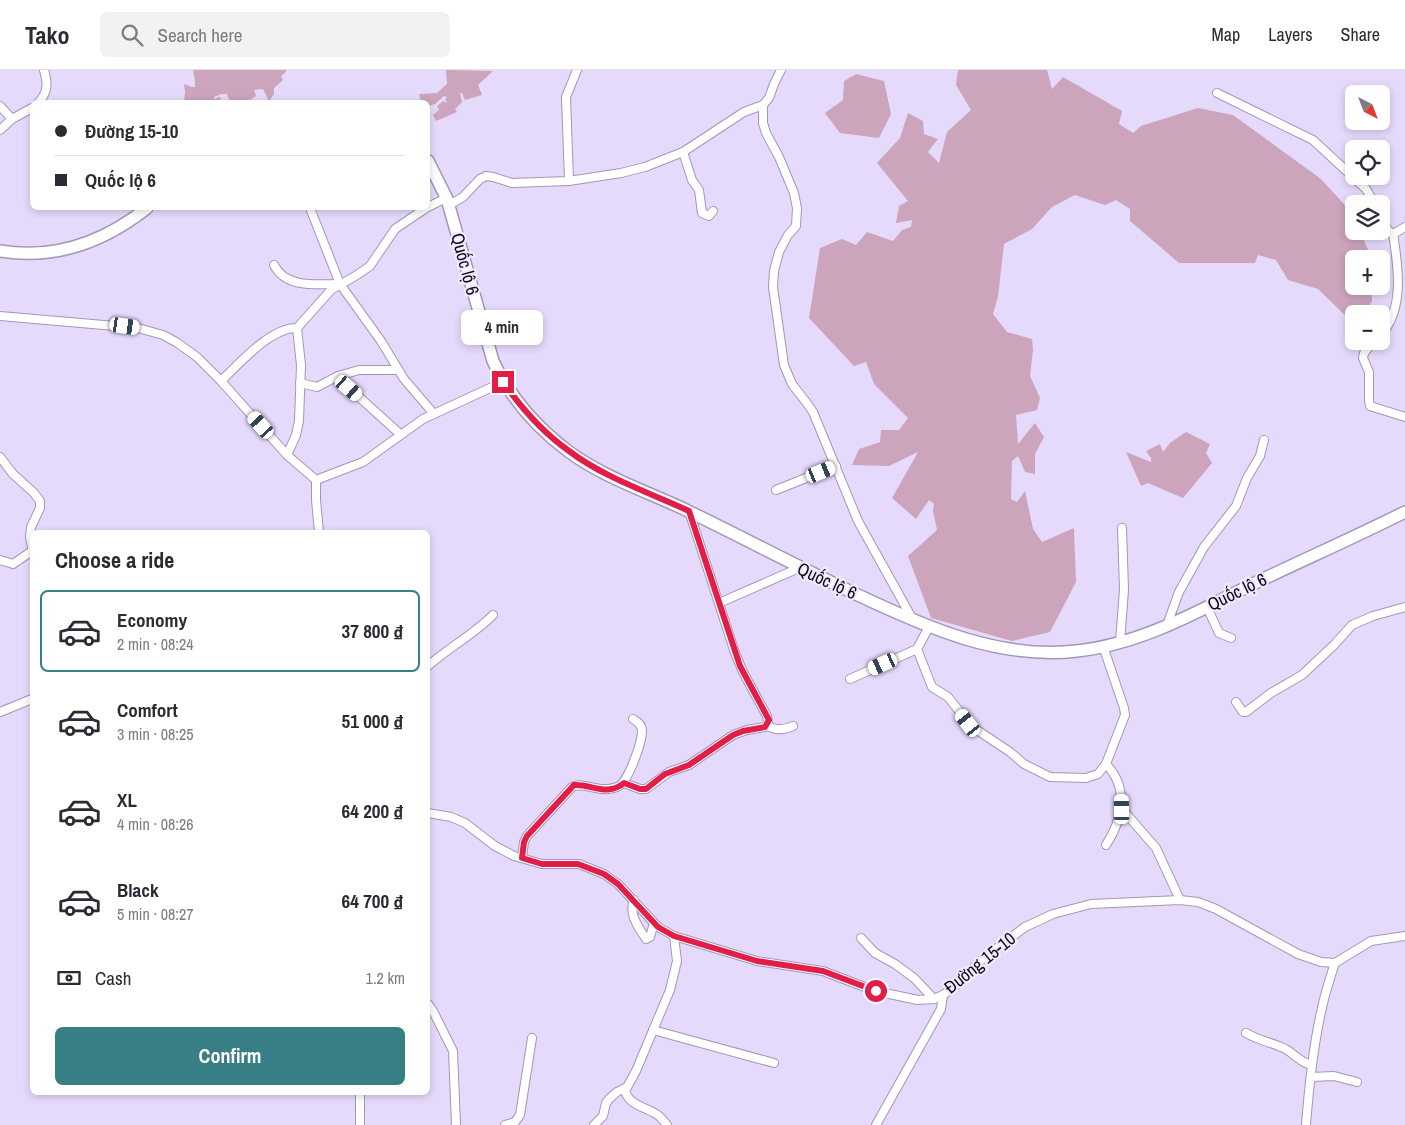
<!DOCTYPE html>
<meta charset="utf-8">
<style>
body{margin:0;font-family:"Archivo Narrow",sans-serif;background:#f2f2f3;color:#2b2b33;height:100vh;display:flex;flex-direction:column;font-size:19px;white-space:nowrap}
*{box-sizing:border-box;margin:0}
p{font-size:16px;color:#7c7c81}
.icon{flex:none;width:28px;height:28px;fill:none;stroke:currentColor;stroke-width:2;stroke-linecap:round;stroke-linejoin:round}
.map{position:relative;flex:1;overflow:hidden}
.side{position:absolute;left:30px;top:460px;width:400px;height:565px;display:flex;flex-direction:column;background:#fff;border-radius:8px;box-shadow:0 2px 8px #0003}
.side>*{flex:none}
.top-card{position:absolute;left:30px;top:30px;width:400px;height:110px;border-radius:8px;box-shadow:0 2px 8px #0003;display:grid;align-content:center;height:110px;padding:0 25px;background:#fff}
.needle{width:32px;rotate:138deg}
.tools{position:absolute;left:1345px;top:15px;display:grid;gap:10px}
.tools a{display:grid;place-items:center;width:45px;height:45px;border-radius:8px;background:#fff;box-shadow:0 2px 8px #0003;font-size:25px}
.end{position:absolute;width:22px;height:22px;margin:-11px;border:6px solid #e11d48;background:#fff;box-shadow:0 0 0 2px #fff}
.from{border-radius:50%}
.bubble{position:absolute;height:35px;border-radius:8px;background:#fff;box-shadow:0 2px 8px #0003;font-size:16px;font-weight:700;line-height:35px;text-align:center}
.car{position:absolute;width:15px;height:30px;margin:-15px -8px;border-radius:6px;box-shadow:0 0 4px 1px #0007;background:linear-gradient(#fff 24%,#345 0 40%,#fff 0 76%,#345 0 86%,#fff 0)}
.top-card b{display:flex;align-items:center;gap:18px;height:48px;font-size:19px}
.top-card b+b{border-top:1px solid #e1e1e2}
.top-card i{width:12px;height:12px;background:#2b2b33}
ul{padding:0;list-style:none}
li{display:flex;align-items:center;gap:15px;height:82px;margin:0 10px 8px;padding:0 15px;border:2px solid transparent;border-radius:8px}
li div{flex:1}
li b{display:block;font-size:19px}
li em{font-style:normal;font-weight:700}
li.on{border-color:#377f84}
li>.icon{width:45px;height:45px;stroke-width:1.5}
h2{padding:0 25px;font-size:22px;line-height:60px}
.pay{display:flex;align-items:center;gap:12px;height:55px;padding:0 25px;font-size:19px}
.pay p{margin-inline-start:auto}
.cta{display:flex;gap:10px;margin-top:auto;padding:10px 25px}
.cta a{flex:1;height:58px;border-radius:8px;background:#377f84;color:#fff;font-size:20px;font-weight:700;line-height:58px;text-align:center}
header{display:flex;align-items:center;gap:30px;box-sizing:border-box;height:70px;padding:0 25px;background:#fff;border-bottom:1px solid #e1e1e2}
header strong{font-size:24px}
nav{display:flex;gap:28px;margin-inline-start:auto;font-size:18px}
.search{width:350px;height:45px;background:#f2f2f3;display:flex;align-items:center;gap:12px;box-sizing:border-box;padding:0 18px;border-radius:8px;color:#7c7c81;font-size:19px}
.map>svg:first-child{display:block}
</style>
<header>
<strong>Tako</strong>
<div class="search"><svg class="icon" aria-label="search" viewBox="0 0 24 24"><circle cx="10" cy="10" r="6"/><path d="M15 15l6 6"/></svg>Search here</div>
<nav><a>Map</a><a>Layers</a><a>Share</a></nav>
</header>
<div class="map">
<svg width="1405" height="1055" viewBox="0 0 1405 1055">
<rect width="100%" height="100%" fill="#e6dafc"/>
<g fill="#cca4bc">
<polygon points="193,0 286,0 286,2 281,6 283,10 274,18 274,24 269,31 263,19 254,20 256,26 247,32 230,32 227,24 221,24 214,27 214,29 220,27 221,29 218,32 184,32 185,22 184,14 192,17 195,17 195,10"/>
<polygon points="446,0 493,1 478,15 482,25 465,30 462,23 460,23 462,32 455,39 457,42 436,51 433,45 439,40 437,36 443,31 447,33 445,29 447,27 444,26 435,34 428,36 428,32 421,32 419,24 437,23 447,14"/>
<polygon points="958,0 1047,0 1052,19 1063,7 1122,41 1119,54 1133,63 1141,56 1198,38 1233,45 1321,109 1354,145 1354,161 1360,161 1372,189 1354,189 1354,216 1372,216 1372,231 1364,244 1354,244 1354,254 1318,219 1288,210 1276,190 1258,185 1255,193 1179,193 1130,151 1130,139 1116,130 1105,135 1075,125 1052,137 1032,159 1004,174 998,227 993,244 1007,262 1032,269 1033,280 1030,306 1040,328 1037,340 1016,345 1018,374 1035,353 1044,367 1035,384 1035,404 1025,402 1018,386 1012,391 1011,429 1017,432 1025,421 1033,459 1042,472 1074,458 1076,512 1050,562 1012,571 931,548 908,486 937,460 933,441 934,434 929,430 916,449 892,428 918,382 889,396 852,395 859,379 880,372 881,360 899,360 908,348 874,314 866,292 854,296 809,248 820,178 842,169 856,175 867,162 893,171 902,160 911,157 912,150 896,153 899,136 908,131 877,93 900,68 908,43 923,51 924,64 938,69 928,82 939,93 947,62 971,40 956,15"/>
<polygon points="856,4 884,11 891,44 879,68 840,63 825,43 843,30 844,11"/>
<polygon points="1186,362 1210,374 1206,383 1212,393 1183,428 1148,413 1141,416 1126,382 1151,392 1151,388 1146,381 1160,374 1163,382 1170,373"/>
</g>
<g fill="none" stroke-linecap="round" stroke-linejoin="round">
<g stroke="#a297b7" stroke-width="10">
<g id="minor">
<polyline points="781,0 774,14 769,28 763,35 763,53 766,63 779,87 794,123 797,138 796,156 788,165 779,182 774,201 773,217 784,295 792,314 806,332 813,342 858,451 913,550"/>
<polyline points="1217,23 1313,70 1366,119 1375,134"/>
<path d="M39,32C48,22 48,13 44,0"/>
<polyline points="0,36 12,49"/>
<polyline points="0,60 12,49 32,38"/>
<polyline points="683,82 692,110 699,120 702,143 709,146 713,141"/>
<polyline points="569,111 566,27 577,0"/>
<polyline points="449,135 463,127 480,109 486,106 493,107 512,113 569,111 621,103 645,97 683,82 744,42 763,35"/>
<polyline points="428,137 446,128"/>
<polyline points="310,138 340,214 381,271 404,309 434,344"/>
<polyline points="1381,146 1387,159 1391,163 1395,163 1405,157"/>
<path d="M274,195C286,219 318,214 340,214"/>
<polyline points="0,246 138,258 163,265 176,272 197,287 221,311 287,385 316,410 363,392 423,349 503,312"/>
<path d="M1381,265C1405,238 1398,196 1393,163"/>
<polyline points="1374,271 1364,283 1363,288 1369,302 1369,331 1370,336 1405,347"/>
<path d="M221,311C239,294 271,257 297,258L331,220L357,205L370,196L395,159L426,138"/>
<polyline points="300,313 317,317 338,306 359,300 398,300"/>
<polyline points="349,318 400,364"/>
<polyline points="287,385 296,365 299,351 301,295 297,258"/>
<polyline points="0,387 13,404 34,423 40,431 40,438 31,457 30,467 32,477"/>
<polyline points="316,410 316,430 319,462"/>
<polyline points="776,420 836,396"/>
<polyline points="0,490 13,494 32,481"/>
<polyline points="719,533 799,498"/>
<polyline points="1207,537 1219,563 1231,568"/>
<polyline points="1167,555 1179,522 1204,477 1236,436 1247,408 1260,386 1264,370"/>
<polyline points="1120,572 1124,520 1122,458"/>
<polyline points="917,579 932,617 948,627 971,656 1010,682 1024,694 1050,707 1086,708 1098,704 1106,694 1125,645 1124,638 1103,576"/>
<path d="M428,596C448,578 473,565 493,545"/>
<polyline points="850,609 917,579 929,557"/>
<polyline points="1236,632 1243,642 1246,642 1271,623 1302,605 1334,575 1352,555 1373,546 1405,537"/>
<polyline points="0,642 32,629"/>
<path d="M767,655C775,661 784,660 793,656"/>
<polyline points="624,713 640,719 646,719 669,702 689,695 733,665 747,660 765,657 768,653 767,646 743,602 735,583 689,441"/>
<polyline points="1122,739 1156,778 1180,830"/>
<polyline points="428,743 451,747 465,753 495,776 514,786 542,794 579,794 604,804 618,814 658,857 674,866 757,891 823,901 875,921 918,930 934,929 943,925 953,918 980,891 1025,857 1053,844 1091,834 1180,830 1198,832 1216,839 1298,884 1321,892 1335,893 1371,871 1405,866"/>
<path d="M1106,775C1123,749 1129,718 1106,694"/>
<path d="M522,788L524,772L527,766L572,717C584,711 599,724 617,717C628,714 642,672 642,661C642,655 638,652 633,649"/>
<path d="M634,830C628,844 639,858 646,869L650,867L654,853"/>
<polyline points="861,868 875,883 895,894 914,908 934,929"/>
<polyline points="428,934 433,941 453,981 456,1055"/>
<polyline points="653,960 774,993"/>
<path d="M1246,963C1260,971 1267,971 1281,977C1293,981 1299,993 1312,995"/>
<polyline points="1311,1007 1334,1006 1357,1012"/>
<polyline points="360,1055 360,1022"/>
<polyline points="505,1055 515,1052 520,1045 532,968"/>
<polyline points="594,1055 603,1046 606,1033 609,1029 617,1022 627,1017"/>
<path d="M667,1055C665,1052 662,1049 659,1046C648,1037 630,1037 625,1021L636,1001L670,920L677,891L674,866"/>
<polyline points="876,1055 941,939 943,925"/>
<path d="M1306,1055C1309,1016 1313,976 1322,938C1325,923 1330,908 1335,893"/>
</g>
</g>
<g stroke="#a297b7" stroke-width="14">
<g id="highway">
<path d="M428,91L447,129L493,291C510,327 536,357 568,381C604,408 649,422 688,441C746,469 802,499 860,526C928,558 1001,590 1077,581C1141,574 1199,541 1255,513C1305,489 1355,467 1405,442"/>
<path d="M0,181C55,190 104,172 147,138"/>
</g>
</g>
<use href="#minor" stroke="#fff" stroke-width="8"/>
<use href="#highway" stroke="#fff" stroke-width="11"/>
</g>
<g fill="none" stroke-linecap="round" stroke-linejoin="round">
<path stroke="#e11d48" stroke-width="6" d="M503,312C522,339 542,362 569,381C603,407 650,423 689,441L740,596L769,650L765,657L743,661L733,665L689,695L665,704L646,719H640L624,713C607,727 592,714 574,715L527,766L524,772L522,788L542,794H578L604,804L618,814L658,857L674,866L757,891L823,901L876,921"/>
</g>
<g text-anchor="middle" stroke-width="4.5" stroke-linejoin="round" paint-order="stroke">
<g font-size="18" fill="#0d0914" stroke="#f1eafe">
<text transform="translate(465 194) rotate(75)" y="6">Quốc lộ 6</text>
<text transform="translate(827 511) rotate(25)" y="6">Quốc lộ 6</text>
<text transform="translate(1237 522) rotate(-26)" y="6">Quốc lộ 6</text>
<text transform="translate(980 893) rotate(-39)" y="6">Đường 15-10</text>
</g>
</g>
</svg>
<div class="tools">
<a><svg class="needle" viewBox="-14 -14 28 28"><path d="M0-13l5 13h-10z" fill="#e53935"/><path d="M0 13l5-13h-10z" fill="#7c7c81"/></svg></a>
<a><svg class="icon" aria-label="locate" viewBox="0 0 24 24"><circle cx="12" cy="12" r="6"/><path d="M12 2v4M12 18v4M2 12h4M18 12h4"/></svg></a>
<a><svg class="icon" aria-label="layers" viewBox="0 0 24 24"><path d="M12 4l9 5-9 5-9-5zM3 14l9 5 9-5"/></svg></a>
<a>+</a>
<a>−</a>
</div>
<i class="end from" style="left:876px;top:921px"></i>
<i class="end" style="left:503px;top:312px"></i>
<div class="bubble" style="left:461px;top:240px;width:82px">4 min</div>
<i class="car" style="left:125px;top:256px;rotate:98deg"></i>
<i class="car" style="left:349px;top:318px;rotate:131deg"></i>
<i class="car" style="left:261px;top:355px;rotate:318deg"></i>
<i class="car" style="left:821px;top:402px;rotate:68deg"></i>
<i class="car" style="left:883px;top:594px;rotate:246deg"></i>
<i class="car" style="left:968px;top:653px;rotate:322deg"></i>
<i class="car" style="left:1122px;top:739px;rotate:359deg"></i>
<div class="top-card">
<b><i class="from"></i>Đường 15-10</b>
<b><i></i>Quốc lộ 6</b>
</div>
<section class="side">
<h2>Choose a ride</h2>
<ul>
<li class="on"><svg class="icon" aria-label="car" viewBox="0 0 24 24"><path d="M5 17H2v-5l4-1 3-4h7l3 4 3 1v5h-3M9 17h6M6 11h13"/><circle cx="7" cy="17" r="2"/><circle cx="17" cy="17" r="2"/></svg><div><b>Economy</b><p>2 min · 08:24</p></div><em>37 800 ₫</em></li>
<li><svg class="icon" aria-label="car" viewBox="0 0 24 24"><path d="M5 17H2v-5l4-1 3-4h7l3 4 3 1v5h-3M9 17h6M6 11h13"/><circle cx="7" cy="17" r="2"/><circle cx="17" cy="17" r="2"/></svg><div><b>Comfort</b><p>3 min · 08:25</p></div><em>51 000 ₫</em></li>
<li><svg class="icon" aria-label="car" viewBox="0 0 24 24"><path d="M5 17H2v-5l4-1 3-4h7l3 4 3 1v5h-3M9 17h6M6 11h13"/><circle cx="7" cy="17" r="2"/><circle cx="17" cy="17" r="2"/></svg><div><b>XL</b><p>4 min · 08:26</p></div><em>64 200 ₫</em></li>
<li><svg class="icon" aria-label="car" viewBox="0 0 24 24"><path d="M5 17H2v-5l4-1 3-4h7l3 4 3 1v5h-3M9 17h6M6 11h13"/><circle cx="7" cy="17" r="2"/><circle cx="17" cy="17" r="2"/></svg><div><b>Black</b><p>5 min · 08:27</p></div><em>64 700 ₫</em></li>
</ul>
<div class="pay"><svg class="icon" aria-label="cash" viewBox="0 0 24 24"><path d="M3 7h18v10H3z"/><circle cx="12" cy="12" r="2"/></svg>Cash<p>1.2 km</p></div>
<div class="cta"><a>Confirm</a></div>
</section>
</div>
